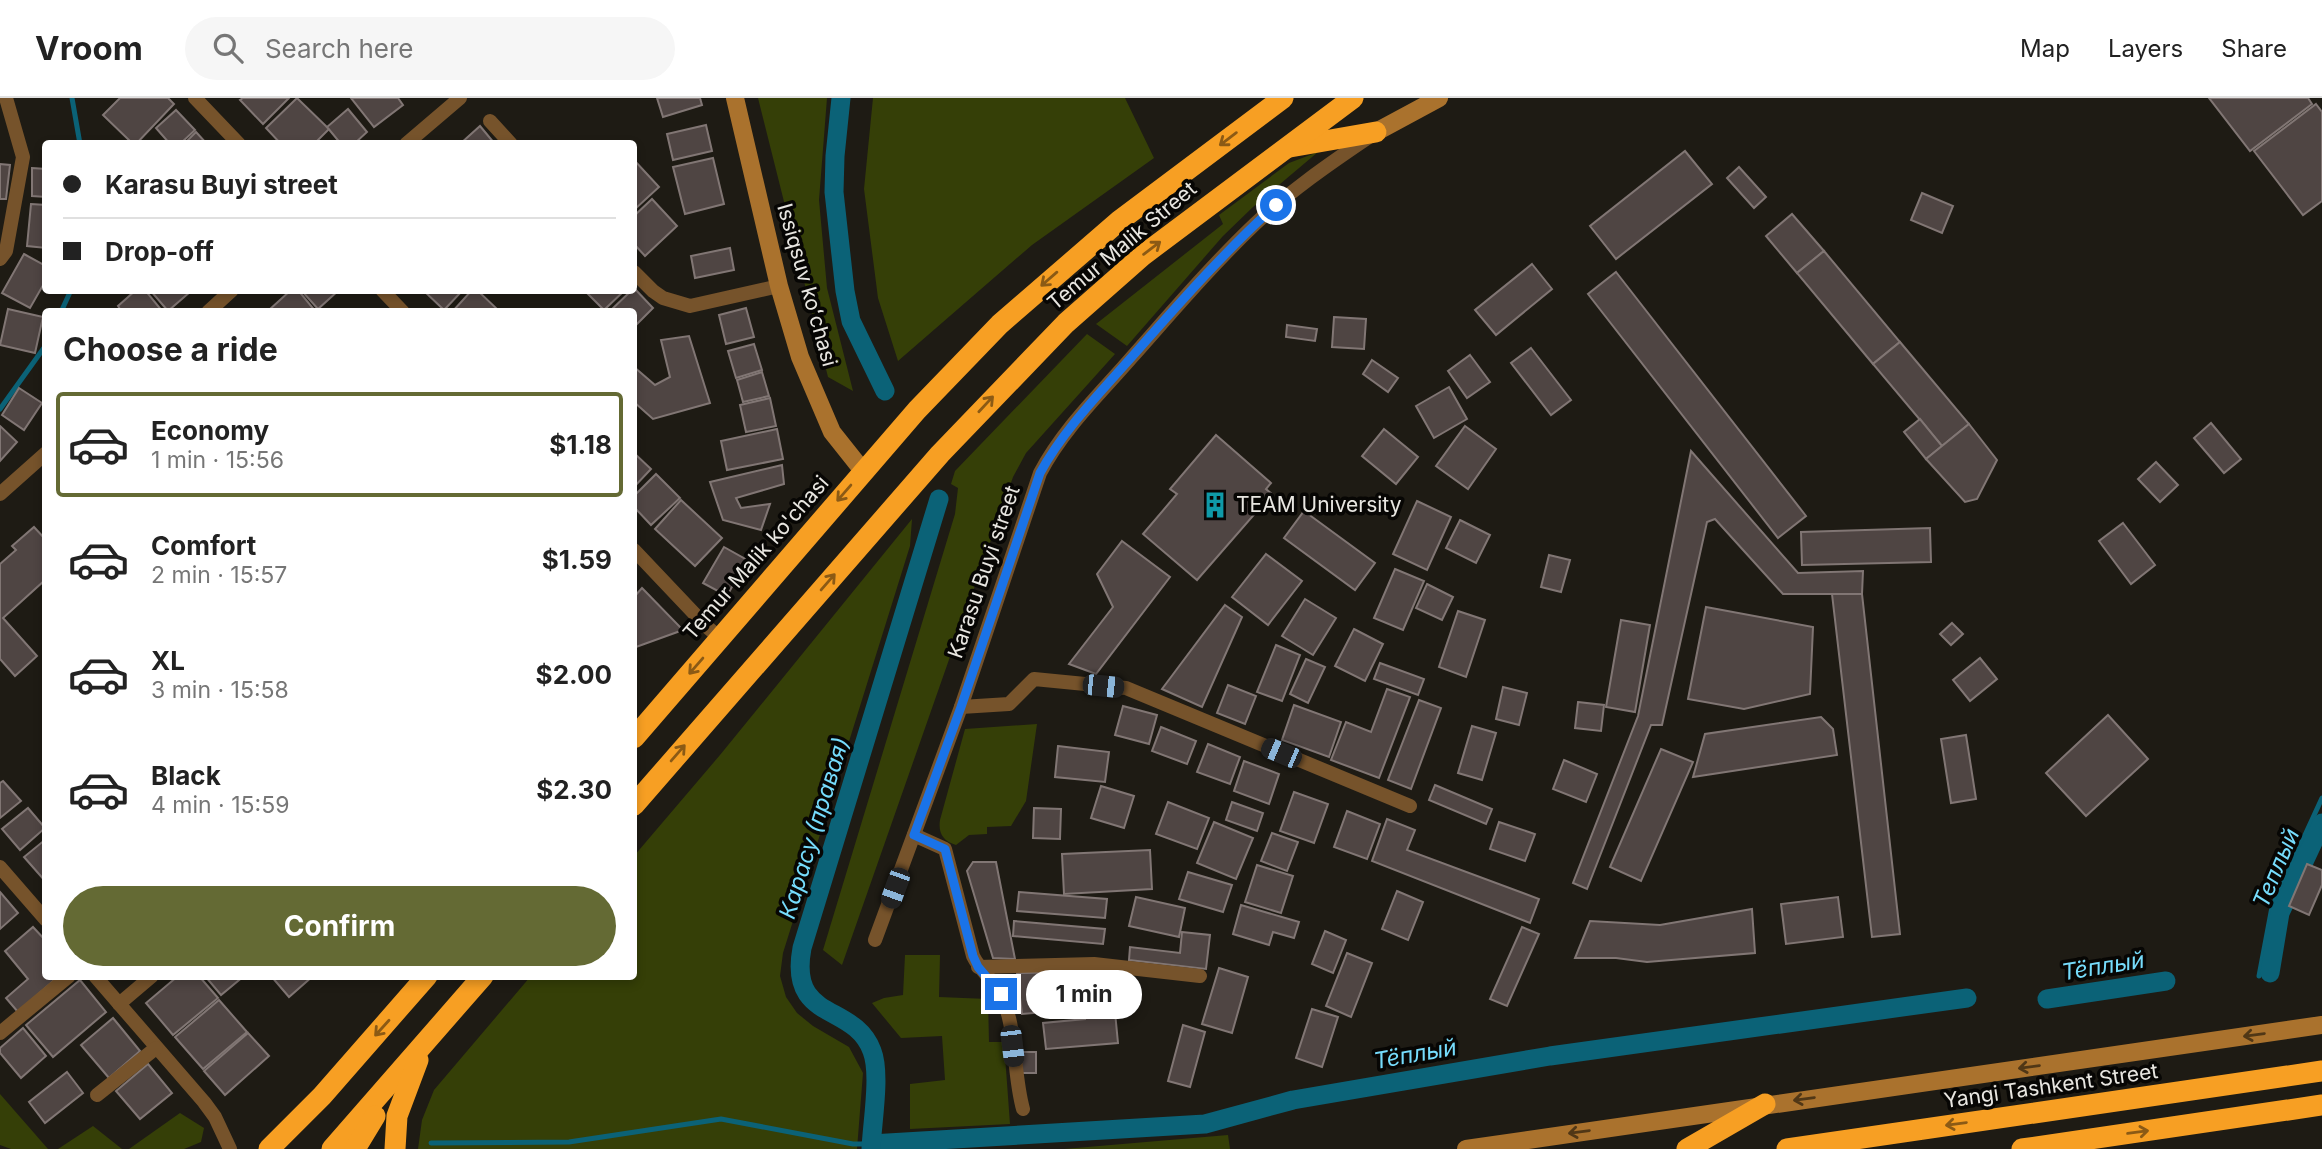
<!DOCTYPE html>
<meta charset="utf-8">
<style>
body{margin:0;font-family:Inter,sans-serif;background:#f6f6f6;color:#222;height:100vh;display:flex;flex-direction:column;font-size:26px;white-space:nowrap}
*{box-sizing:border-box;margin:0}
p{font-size:23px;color:#767676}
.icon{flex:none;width:38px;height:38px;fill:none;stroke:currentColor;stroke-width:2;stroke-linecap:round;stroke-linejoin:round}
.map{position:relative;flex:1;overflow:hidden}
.details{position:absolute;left:42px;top:210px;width:595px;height:672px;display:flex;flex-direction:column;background:#fff;border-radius:7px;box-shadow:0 4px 10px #0003}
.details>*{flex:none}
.guide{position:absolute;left:42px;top:42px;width:595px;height:154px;border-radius:7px;box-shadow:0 4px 10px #0003;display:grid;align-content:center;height:154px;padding:0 21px;background:#fff}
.end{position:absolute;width:32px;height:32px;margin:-16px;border:9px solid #1a73e8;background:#fff;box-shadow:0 0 0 4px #fff}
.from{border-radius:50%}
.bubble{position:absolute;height:49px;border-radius:24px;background:#fff;box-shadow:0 4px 10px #0003;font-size:23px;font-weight:700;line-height:49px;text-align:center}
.car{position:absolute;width:21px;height:42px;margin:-21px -10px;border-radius:9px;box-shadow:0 0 5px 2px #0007;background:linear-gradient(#222 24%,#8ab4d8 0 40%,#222 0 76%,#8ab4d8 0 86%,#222 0)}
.guide b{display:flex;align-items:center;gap:24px;height:66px;font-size:26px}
.guide b+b{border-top:2px solid #e0e0e0}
.guide i{width:18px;height:18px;background:#222}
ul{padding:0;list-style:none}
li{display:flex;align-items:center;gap:21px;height:105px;margin:0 14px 10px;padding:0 7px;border:4px solid transparent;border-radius:7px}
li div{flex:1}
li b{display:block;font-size:26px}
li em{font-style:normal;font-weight:700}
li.active{border-color:#646a34}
li>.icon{width:63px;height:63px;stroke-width:1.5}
h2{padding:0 21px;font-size:32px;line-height:84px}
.button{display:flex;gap:14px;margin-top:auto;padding:14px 21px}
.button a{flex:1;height:80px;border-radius:42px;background:#646a34;color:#fff;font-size:28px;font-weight:700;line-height:80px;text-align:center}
header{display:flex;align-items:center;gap:42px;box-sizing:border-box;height:98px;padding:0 35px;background:#fff;border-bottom:2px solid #e0e0e0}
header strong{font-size:33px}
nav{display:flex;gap:38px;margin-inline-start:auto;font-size:24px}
.search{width:490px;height:63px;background:#f6f6f6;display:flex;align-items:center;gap:18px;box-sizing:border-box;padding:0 24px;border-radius:38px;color:#767676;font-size:26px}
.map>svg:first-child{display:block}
</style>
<header>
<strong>Vroom</strong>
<div class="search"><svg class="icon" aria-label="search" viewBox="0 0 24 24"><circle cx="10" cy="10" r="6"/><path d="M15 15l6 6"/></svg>Search here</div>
<nav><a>Map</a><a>Layers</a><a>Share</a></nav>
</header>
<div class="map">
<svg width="2322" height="1051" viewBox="0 0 2322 1051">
<rect width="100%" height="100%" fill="#1e1b14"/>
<g fill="#353f07">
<polygon points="758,0 827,0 819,102 827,190 853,293 828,279"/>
<polygon points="873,0 1125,0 1154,60 1032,147 898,263 878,200 864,91"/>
<polygon points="1318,54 1253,109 1223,138 1127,248 1096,226 1223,126 1219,117 1289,65"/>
<polygon points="1087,236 1115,256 1026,355 1013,379 842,867 823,852 955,416 958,390 951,386 955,373"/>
<polygon points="912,421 910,448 783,855 780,878 786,899 797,915 813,928 849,949 863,975 857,1051 418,1051 422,1022 434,992 530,879 634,878 634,758 720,657"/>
<path d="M1037,626L1026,703L1011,728L987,729V736L969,737L956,747C943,743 938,735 940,722L965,631Z"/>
<polygon points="905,857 940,857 939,899 988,901 989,944 1004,944 1010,1026 910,1031 910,986 945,982 942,938 901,940 872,905 884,900 903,897"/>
<polygon points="0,996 48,1051 11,1051 0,1047"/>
<polygon points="180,1015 204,1030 201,1044 184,1051 129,1051"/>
<polygon points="93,1028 122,1051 58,1051"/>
<polygon points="1228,1037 1230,1051 1064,1051"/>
</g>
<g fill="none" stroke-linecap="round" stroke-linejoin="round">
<g stroke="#0b6277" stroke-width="5">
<polyline points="72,0 80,46"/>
<polyline points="61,214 71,192"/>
<polyline points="0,311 46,247"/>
<polyline points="2259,878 2272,809 2322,700"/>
<polyline points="431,1045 569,1044 721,1021 853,1046 871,1046"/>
</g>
<g stroke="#0b6277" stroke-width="19">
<polyline points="841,0 835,58 834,94 845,193 851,223 885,293"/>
<polyline points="2270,875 2280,815 2322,725"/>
<polyline points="2047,901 2166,883"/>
<polyline points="871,1046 1205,1026 1293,1002 1550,958 1967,900"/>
<path d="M871,1051C872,1025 881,976 872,953C854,904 788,925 802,850L939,401"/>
</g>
</g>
<g fill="#4f4543" stroke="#817674" stroke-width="2">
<polygon points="120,0 168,0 174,6 136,46 133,46 103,17"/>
<polygon points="243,0 289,0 263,26 240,2"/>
<polygon points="297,0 329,31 314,46 281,46 266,30"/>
<polygon points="351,0 398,0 403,7 374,29"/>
<polygon points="657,0 700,0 702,7 663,19"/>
<polygon points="2209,0 2308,0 2312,6 2250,53"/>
<polygon points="2316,6 2322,14 2322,103 2303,117 2254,53"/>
<polygon points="348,11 367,34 354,46 341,46 327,29"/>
<polygon points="176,12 195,32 180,46 170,46 156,30"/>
<polygon points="706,27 712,53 673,62 667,36"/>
<polygon points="480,28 495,46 460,46"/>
<polygon points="196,34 207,46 184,46"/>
<polygon points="1685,53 1712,86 1616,161 1590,128"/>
<polygon points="713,60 724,106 685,116 673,69"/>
<polygon points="634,62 659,89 634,112"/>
<polygon points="0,66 10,67 6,101 0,101"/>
<polygon points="1739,69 1766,99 1754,110 1727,80"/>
<polygon points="32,70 46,71 46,99 32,98"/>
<polygon points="1922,95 1953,108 1942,135 1911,122"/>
<polygon points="652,101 677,128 645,158 634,146 634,118"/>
<polygon points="31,106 46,107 46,150 27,148"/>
<polygon points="1792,116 1824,153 1797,175 1766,138"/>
<polygon points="730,150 734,172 695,180 691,158"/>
<polygon points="1824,153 1900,244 1873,266 1797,175"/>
<polygon points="24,156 46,168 46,182 30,210 2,195"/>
<polygon points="1532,166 1552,191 1496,237 1475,212"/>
<polygon points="1616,174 1806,418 1778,440 1588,196"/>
<polygon points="634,190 653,210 634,229 634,214 609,214"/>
<polygon points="136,192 145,192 163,214 122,214 118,208"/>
<polygon points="150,192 188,192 190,194 168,213"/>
<polygon points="291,192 298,192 316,214 270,214 269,212"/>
<polygon points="301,192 339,192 318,211"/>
<polygon points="423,192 463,192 444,212"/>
<polygon points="472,192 477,192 496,210 493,214 452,214"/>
<polygon points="584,192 625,192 604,212"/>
<polygon points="746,210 754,239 726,246 719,217"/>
<polygon points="8,211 43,219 35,255 0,247"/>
<polygon points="1334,219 1366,221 1364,251 1332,249"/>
<polygon points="1287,227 1317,231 1315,243 1286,239"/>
<polygon points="689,238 710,305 653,321 634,304 634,269 655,287 670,279 661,242"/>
<polygon points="1900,244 1969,326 1942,348 1873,266"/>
<polygon points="754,246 762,272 736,280 728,253"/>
<polygon points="1531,250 1571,302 1551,317 1511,265"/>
<polygon points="1470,257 1490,284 1467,300 1448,273"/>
<polygon points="1372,262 1398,280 1388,294 1363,276"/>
<polygon points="762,274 769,298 743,304 737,282"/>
<polygon points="1449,289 1467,321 1434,340 1416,308"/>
<polygon points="19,290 42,305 24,332 2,317"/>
<polygon points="770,300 776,328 746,334 740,307"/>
<polygon points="1920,321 1942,348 1926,361 1904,334"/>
<polygon points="2211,325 2241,361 2224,375 2194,340"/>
<polygon points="1969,326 1997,362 1977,401 1965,404 1926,361"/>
<polygon points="0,328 17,344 0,363"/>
<polygon points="1465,328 1496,351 1468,391 1436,368"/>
<polygon points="777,331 783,361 727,372 721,343"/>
<polygon points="1384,331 1418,359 1396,386 1362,358"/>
<polygon points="1216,337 1271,385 1266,391 1272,396 1197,482 1143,436 1177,396 1170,391"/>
<polygon points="1691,353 1798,475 1863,473 1862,496 1783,496 1715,421 1707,424 1662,627 1651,627 1587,791 1573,785 1638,618"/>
<polygon points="634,355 651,371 634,389"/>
<polygon points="2156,364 2178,387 2160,404 2138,381"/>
<polygon points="782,367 784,386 736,400 741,410 770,406 761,432 723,422 710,384"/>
<polygon points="656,376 680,400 651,427 634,409 634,398"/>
<polygon points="681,402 722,440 695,468 655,431"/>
<polygon points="1417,403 1451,419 1427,472 1393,456"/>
<polygon points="1304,413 1375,465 1355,492 1284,440"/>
<polygon points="1460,422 1490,437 1476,465 1446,450"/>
<polygon points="2123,425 2155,467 2131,486 2099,443"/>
<polygon points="34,429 46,442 46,485 44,483 3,520 37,558 15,578 0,561 0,466 16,452 12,448"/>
<polygon points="1930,430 1931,464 1802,467 1801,434"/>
<polygon points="1122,443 1170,479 1096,576 1069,566 1113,509 1097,476"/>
<polygon points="724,449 747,462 727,498 703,485"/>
<polygon points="1266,456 1302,483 1268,527 1232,499"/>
<polygon points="1549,457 1570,462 1561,494 1541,489"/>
<polygon points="1395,471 1424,483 1403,532 1374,520"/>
<polygon points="1427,486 1453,499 1442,522 1416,510"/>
<polygon points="642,490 683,532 636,549 634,546 634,499"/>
<polygon points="1832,496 1862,496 1900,836 1872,839"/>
<polygon points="1305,501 1336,520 1313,557 1282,538"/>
<polygon points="1225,507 1242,519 1202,609 1162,591"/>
<polygon points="1706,509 1813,529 1810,596 1744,611 1688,601"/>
<polygon points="1458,513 1485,522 1466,579 1439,569"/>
<polygon points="1621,522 1650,527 1635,614 1606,609"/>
<polygon points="1952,525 1963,536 1951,547 1940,536"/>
<polygon points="1354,531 1383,546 1365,583 1335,568"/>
<polygon points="1276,547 1300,557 1282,603 1257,594"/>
<polygon points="1980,560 1997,581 1970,603 1953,582"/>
<polygon points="1306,561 1325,569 1308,605 1290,596"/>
<polygon points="1380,565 1424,581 1418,597 1374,581"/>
<polygon points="1228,587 1256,598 1245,626 1217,615"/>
<polygon points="1503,589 1527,595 1519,627 1496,621"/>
<polygon points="1387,591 1410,599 1379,680 1331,662 1346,624 1371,634"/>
<polygon points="1419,602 1441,610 1411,691 1388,682"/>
<polygon points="1578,604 1604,607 1601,633 1575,630"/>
<polygon points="1294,607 1341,624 1329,659 1282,642"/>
<polygon points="1123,608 1157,617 1149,646 1115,637"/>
<polygon points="2108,617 2148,661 2086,718 2046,675"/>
<polygon points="1821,619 1833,631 1837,657 1693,679 1705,636"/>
<polygon points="1472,628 1496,635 1482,682 1458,675"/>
<polygon points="1161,629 1196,643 1187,666 1152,653"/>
<polygon points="1966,637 1976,701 1951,705 1941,641"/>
<polygon points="1208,646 1240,659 1230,686 1197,674"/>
<polygon points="1058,648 1109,654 1105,684 1055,679"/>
<polygon points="1661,651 1693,664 1641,783 1610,769"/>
<polygon points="1564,662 1597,676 1586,704 1553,691"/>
<polygon points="1244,663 1279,676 1269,706 1234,693"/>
<polygon points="3,683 21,703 0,720 0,685"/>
<polygon points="1435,687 1492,711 1486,726 1429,702"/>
<polygon points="1101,688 1134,698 1124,730 1091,720"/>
<polygon points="1294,694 1328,706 1314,745 1280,733"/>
<polygon points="1168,704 1209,720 1197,751 1156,736"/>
<polygon points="1232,704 1263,715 1257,733 1226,722"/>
<polygon points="28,710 45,730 20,752 2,731"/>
<polygon points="1034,710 1061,711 1060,741 1033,740"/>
<polygon points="1347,713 1380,726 1367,761 1334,749"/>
<polygon points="1387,721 1415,732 1407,752 1539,801 1530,825 1372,763"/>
<polygon points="1214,724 1253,740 1236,781 1197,765"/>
<polygon points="1499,724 1535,736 1525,763 1490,751"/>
<polygon points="1272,735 1298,744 1287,773 1261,763"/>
<polygon points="46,741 46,784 24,759"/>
<polygon points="1150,752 1152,791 1064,796 1062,756"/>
<polygon points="973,764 996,764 1015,861 993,860 967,773"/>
<polygon points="2307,766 2322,772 2322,787 2309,817 2289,808"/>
<polygon points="1257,767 1293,778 1281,815 1245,804"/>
<polygon points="1188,774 1232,787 1223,814 1179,801"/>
<polygon points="1397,793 1423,804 1408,842 1382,831"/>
<polygon points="0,794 18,815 0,831"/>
<polygon points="1019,794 1107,801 1105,820 1017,813"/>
<polygon points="1136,799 1185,810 1179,839 1129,828"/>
<polygon points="1838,799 1843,839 1786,846 1781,806"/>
<polygon points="1241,807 1299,824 1294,840 1273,834 1269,847 1233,836"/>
<polygon points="1752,811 1755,855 1647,864 1616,860 1575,860 1590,823 1660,827"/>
<polygon points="1014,823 1105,831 1103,846 1013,838"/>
<polygon points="33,829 46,843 46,878 59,878 18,914 6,900 28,881 5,853"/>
<polygon points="1522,829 1539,836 1507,908 1490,901"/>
<polygon points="1325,833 1346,842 1333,875 1312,866"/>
<polygon points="1182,834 1210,837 1206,871 1129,862 1130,849 1180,855"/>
<polygon points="1347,855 1372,865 1351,919 1326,908"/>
<polygon points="1219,870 1248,879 1232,935 1202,926"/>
<polygon points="1111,873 1118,945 1046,951 1043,925 1085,921 1082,896 1044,900 1045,914 1022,916 1017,875"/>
<polygon points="178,878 199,878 218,900 173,937 146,905"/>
<polygon points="205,878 244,878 221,897"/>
<polygon points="271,878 313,878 289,899"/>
<polygon points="80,882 106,914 53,959 26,927"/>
<polygon points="219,902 247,934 203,971 175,939"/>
<polygon points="1312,911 1338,919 1322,969 1296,960"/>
<polygon points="113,920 140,953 109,980 81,947"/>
<polygon points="1183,927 1205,934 1190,989 1168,983"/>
<polygon points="23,930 46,958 21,980 0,955 0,950"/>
<polygon points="248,935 269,958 225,997 204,973"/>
<rect x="1019" y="954" width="17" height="21"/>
<polygon points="148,966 172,995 140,1021 116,993"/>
<polygon points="67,974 83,995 45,1025 29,1004"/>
</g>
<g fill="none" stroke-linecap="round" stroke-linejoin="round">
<g stroke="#76532b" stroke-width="14">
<polyline points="195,0 239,46"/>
<polyline points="490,23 511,46"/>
<polyline points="406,46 460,0"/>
<polyline points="0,161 6,153 23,59 6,0"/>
<polyline points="634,174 653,193 663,200 690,208 779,188"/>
<polyline points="382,192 403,214"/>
<polyline points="208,214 232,192"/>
<polyline points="0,396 46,355"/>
<polyline points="634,452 706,528 720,540"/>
<polyline points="961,609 1009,606 1034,581 1126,590 1410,708"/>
<path d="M914,737L945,751L973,858C980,873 996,884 1002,898C1017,933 1013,975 1023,1011"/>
<polyline points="0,769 46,822"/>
<path d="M875,842L961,609L1040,375C1063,331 1100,296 1132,259C1172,214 1211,168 1255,126C1290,93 1329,66 1369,39"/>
<polyline points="978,869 1094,866 1200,878"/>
<polyline points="95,878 204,1004 215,1019 230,1051"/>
<polyline points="119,906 152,878"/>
<polyline points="0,935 69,878"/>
<polyline points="97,997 156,950"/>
</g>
<g stroke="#aa722d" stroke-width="18">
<polyline points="735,0 779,188 800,259 832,334 863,373"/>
<polyline points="1376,34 1439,0"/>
<polyline points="1466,1051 2322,927"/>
</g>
<g stroke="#f79f23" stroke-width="21">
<polyline points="1290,49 1376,34"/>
<polyline points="634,640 917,312 1000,226 1119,123 1283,0"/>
<polyline points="634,707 940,356 1066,225 1142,158 1353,0"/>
<polyline points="269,1051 322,998 427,878"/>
<polyline points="332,1051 483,878"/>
<polyline points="355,1051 375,1018"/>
<polyline points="395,1051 397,1018 418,962"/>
<polyline points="1687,1051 1765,1006"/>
<polyline points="1787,1051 2322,973"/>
<polyline points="2022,1051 2322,1007"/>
</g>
</g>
<defs><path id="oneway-shaft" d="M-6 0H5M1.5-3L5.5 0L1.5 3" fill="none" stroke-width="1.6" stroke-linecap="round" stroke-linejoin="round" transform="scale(1.75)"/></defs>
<g stroke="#8b5a15">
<use href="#oneway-shaft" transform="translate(1228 41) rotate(143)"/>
<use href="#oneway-shaft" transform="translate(1152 150) rotate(-37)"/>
<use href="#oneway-shaft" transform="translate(1049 181) rotate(139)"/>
<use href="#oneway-shaft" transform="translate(986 306) rotate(-47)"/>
<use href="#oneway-shaft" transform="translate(844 395) rotate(131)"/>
<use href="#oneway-shaft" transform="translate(828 484) rotate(-49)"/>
<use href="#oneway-shaft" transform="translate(696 568) rotate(131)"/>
<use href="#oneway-shaft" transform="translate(678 655) rotate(-49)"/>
<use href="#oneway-shaft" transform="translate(382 930) rotate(132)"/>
<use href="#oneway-shaft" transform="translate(1956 1026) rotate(172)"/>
<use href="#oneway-shaft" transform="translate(2138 1034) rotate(-8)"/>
</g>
<g stroke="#503716">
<use href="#oneway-shaft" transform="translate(2254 937) rotate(172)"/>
<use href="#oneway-shaft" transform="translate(2029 969) rotate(172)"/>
<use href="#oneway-shaft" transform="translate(1804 1001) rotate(172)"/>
<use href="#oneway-shaft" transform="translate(1579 1034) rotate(172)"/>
</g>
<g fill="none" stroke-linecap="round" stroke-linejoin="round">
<path stroke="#1a73e8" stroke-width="9" d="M1001,896L978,869L973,858L945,751L914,737L961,609L1040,375C1063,333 1097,298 1129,262C1176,209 1223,155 1276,107"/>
</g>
<defs>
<g id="building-bare" transform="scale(2.1)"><path d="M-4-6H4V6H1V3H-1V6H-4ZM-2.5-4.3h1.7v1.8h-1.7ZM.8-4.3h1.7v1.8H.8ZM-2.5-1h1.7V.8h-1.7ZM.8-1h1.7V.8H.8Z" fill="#0f9aa8" stroke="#070604" stroke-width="2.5" paint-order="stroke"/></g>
</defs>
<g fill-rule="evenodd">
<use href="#building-bare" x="1215" y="407"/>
</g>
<g text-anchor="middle" stroke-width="7" stroke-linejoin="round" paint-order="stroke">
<g font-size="21" fill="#e8e6e1" stroke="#070604">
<text transform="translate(1122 148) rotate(-40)" y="7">Temur Malik Street</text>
<text transform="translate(807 187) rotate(74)" y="7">Issiqsuv koʻchasi</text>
<text transform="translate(756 460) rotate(-49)" y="7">Temur Malik ko'chasi</text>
<text transform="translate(984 474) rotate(-71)" y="7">Karasu Buyi street</text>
<text transform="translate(2051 988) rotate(-8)" y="7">Yangi Tashkent Street</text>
</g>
<g font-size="21" fill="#e8e6e1" stroke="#070604" text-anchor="start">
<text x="1236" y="414">TEAM University</text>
</g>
<g font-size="23" font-style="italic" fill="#76dcfc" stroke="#070604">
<text transform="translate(814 730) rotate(-73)" y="8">Карасу (правая)</text>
<text transform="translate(2276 770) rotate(-67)" y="8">Теплый</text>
<text transform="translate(2103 868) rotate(-9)" y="8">Тёплый</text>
<text transform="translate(1415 956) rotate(-10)" y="8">Тёплый</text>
</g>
</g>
</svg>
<i class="end from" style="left:1276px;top:107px"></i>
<i class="end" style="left:1001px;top:896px"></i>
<div class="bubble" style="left:1026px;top:872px;width:116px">1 min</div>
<i class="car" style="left:1103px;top:588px;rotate:96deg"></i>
<i class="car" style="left:1281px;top:655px;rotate:293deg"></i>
<i class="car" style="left:895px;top:790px;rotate:200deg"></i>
<i class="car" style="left:1012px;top:948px;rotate:173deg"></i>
<div class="guide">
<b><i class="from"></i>Karasu Buyi street</b>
<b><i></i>Drop-off</b>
</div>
<section class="details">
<h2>Choose a ride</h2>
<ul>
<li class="active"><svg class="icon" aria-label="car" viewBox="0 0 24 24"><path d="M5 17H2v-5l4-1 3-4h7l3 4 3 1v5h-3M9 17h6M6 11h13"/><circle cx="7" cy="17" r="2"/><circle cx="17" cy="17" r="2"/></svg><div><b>Economy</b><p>1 min · 15:56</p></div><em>$1.18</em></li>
<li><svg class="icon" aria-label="car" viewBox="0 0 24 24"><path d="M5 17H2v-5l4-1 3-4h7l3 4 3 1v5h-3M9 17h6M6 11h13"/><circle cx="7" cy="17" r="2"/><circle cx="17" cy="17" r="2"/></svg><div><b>Comfort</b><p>2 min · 15:57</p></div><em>$1.59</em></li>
<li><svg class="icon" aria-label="car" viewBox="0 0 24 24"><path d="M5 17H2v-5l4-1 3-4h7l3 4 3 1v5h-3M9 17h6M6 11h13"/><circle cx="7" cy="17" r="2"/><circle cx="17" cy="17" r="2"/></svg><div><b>XL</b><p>3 min · 15:58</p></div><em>$2.00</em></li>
<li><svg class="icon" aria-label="car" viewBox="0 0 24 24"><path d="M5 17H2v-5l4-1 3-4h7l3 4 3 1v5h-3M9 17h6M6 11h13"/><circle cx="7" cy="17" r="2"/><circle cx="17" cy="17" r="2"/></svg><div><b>Black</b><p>4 min · 15:59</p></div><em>$2.30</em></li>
</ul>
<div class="button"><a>Confirm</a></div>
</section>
</div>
